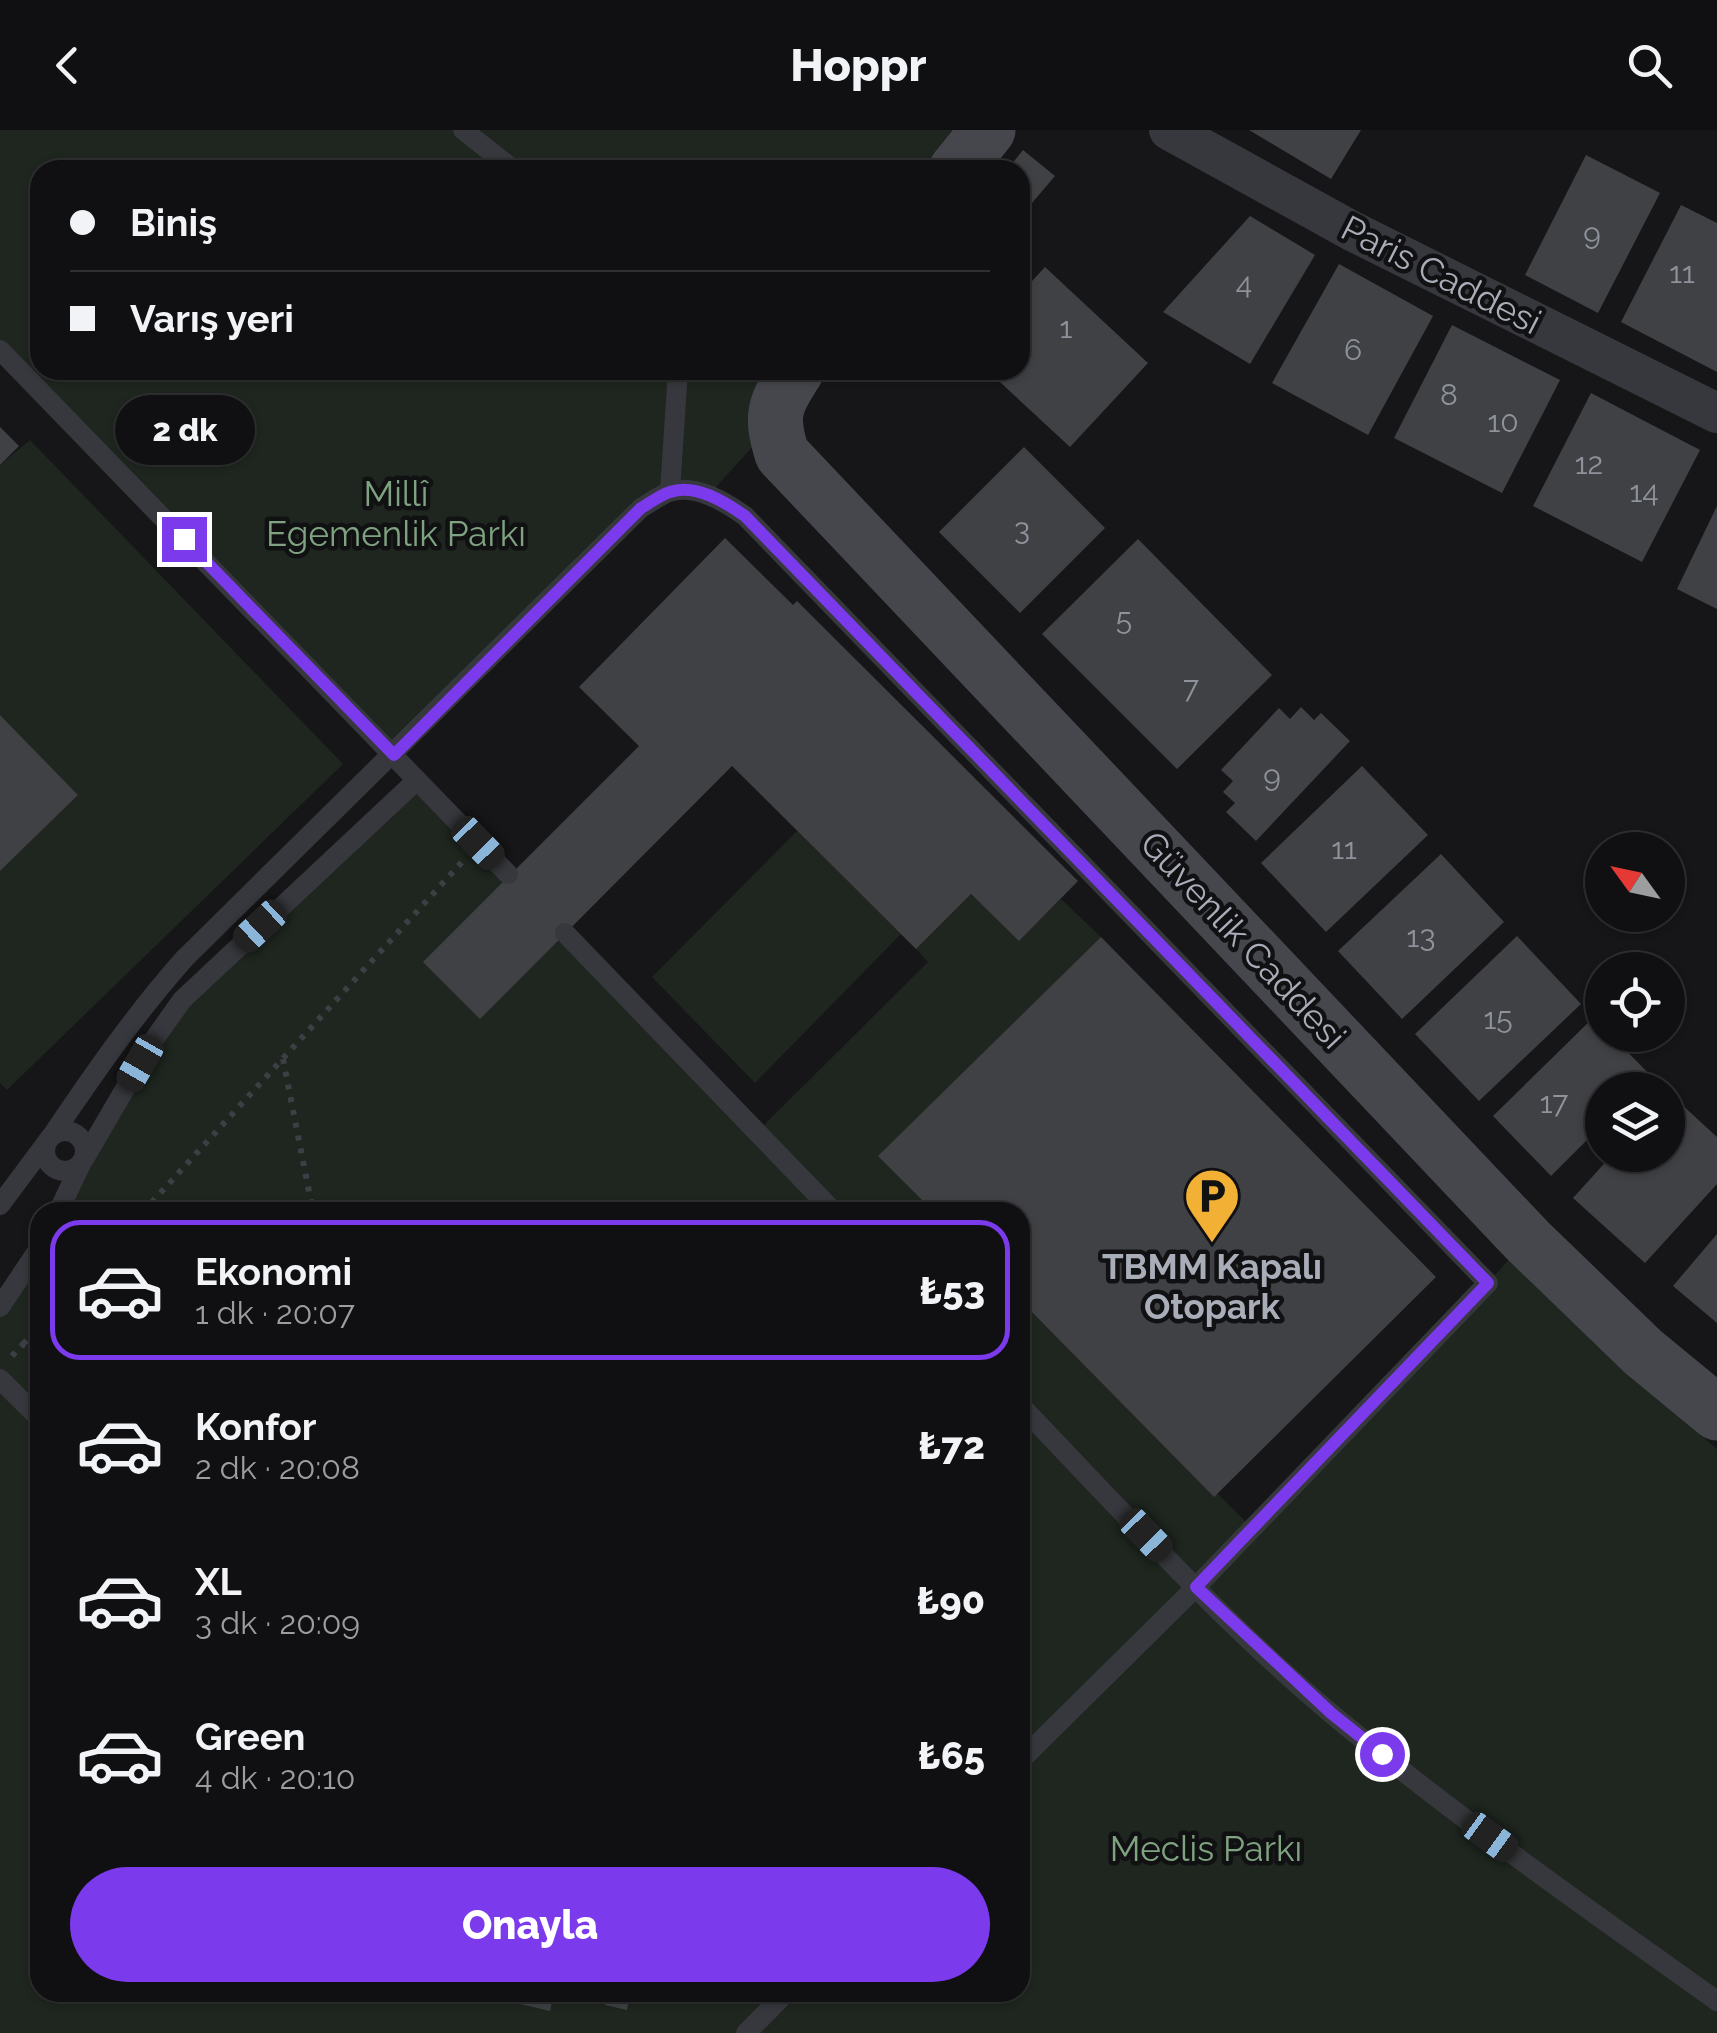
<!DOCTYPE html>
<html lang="tr">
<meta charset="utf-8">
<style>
body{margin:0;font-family:Raleway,sans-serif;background:#1e1e20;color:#f1f3f6;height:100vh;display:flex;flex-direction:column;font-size:38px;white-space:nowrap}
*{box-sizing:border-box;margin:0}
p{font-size:32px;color:#9c9d9f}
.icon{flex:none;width:55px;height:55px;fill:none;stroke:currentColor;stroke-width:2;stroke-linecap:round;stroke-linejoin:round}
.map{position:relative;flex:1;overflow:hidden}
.sheet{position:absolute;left:30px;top:1072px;width:1000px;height:800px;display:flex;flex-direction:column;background:#101012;border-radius:30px;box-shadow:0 2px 8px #0004,0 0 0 2px #303032}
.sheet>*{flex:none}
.guide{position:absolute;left:30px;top:30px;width:1000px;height:220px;border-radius:30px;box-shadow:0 2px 8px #0004,0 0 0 2px #303032;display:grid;align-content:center;height:220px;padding:0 40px;background:#101012}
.needle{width:65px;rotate:303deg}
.controls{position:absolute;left:1585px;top:702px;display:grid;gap:20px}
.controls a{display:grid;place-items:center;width:100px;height:100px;border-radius:50%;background:#101012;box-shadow:0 2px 8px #0004,0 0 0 2px #303032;font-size:50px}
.end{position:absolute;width:45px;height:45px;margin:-22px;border:12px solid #7c3aed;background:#fff;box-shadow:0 0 0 5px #fff}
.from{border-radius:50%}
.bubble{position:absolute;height:70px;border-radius:35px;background:#101012;box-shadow:0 2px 8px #0004,0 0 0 2px #303032;font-size:32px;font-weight:800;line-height:70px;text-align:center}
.car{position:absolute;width:30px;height:60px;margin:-30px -15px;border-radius:12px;box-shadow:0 0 8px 2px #0007;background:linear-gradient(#222 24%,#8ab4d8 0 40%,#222 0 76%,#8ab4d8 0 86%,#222 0)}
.guide b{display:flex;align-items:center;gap:35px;height:95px;font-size:38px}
.guide b+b{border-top:2px solid #303032}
.guide i{width:25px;height:25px;background:#f1f3f6}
ul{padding:18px 0 0;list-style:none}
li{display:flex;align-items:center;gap:30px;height:140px;margin:0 20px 15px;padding:0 20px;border:5px solid transparent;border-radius:30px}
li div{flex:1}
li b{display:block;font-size:38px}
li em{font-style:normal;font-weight:800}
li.active{border-color:#7c3aed}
li>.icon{width:90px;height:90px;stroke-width:1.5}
.primary-button{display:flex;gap:20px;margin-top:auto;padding:20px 40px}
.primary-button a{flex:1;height:115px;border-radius:60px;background:#7c3aed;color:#fff;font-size:40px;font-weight:800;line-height:115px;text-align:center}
header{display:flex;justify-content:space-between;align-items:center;height:130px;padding:0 40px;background:#101012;font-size:45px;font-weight:800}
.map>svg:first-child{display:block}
</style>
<header><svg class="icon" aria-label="back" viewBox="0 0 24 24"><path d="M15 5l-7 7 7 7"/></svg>Hoppr<svg class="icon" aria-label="search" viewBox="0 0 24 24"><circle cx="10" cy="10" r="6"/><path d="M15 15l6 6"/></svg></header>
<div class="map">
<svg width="1717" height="1903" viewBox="0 0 1717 1903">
<rect width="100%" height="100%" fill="#161618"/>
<g fill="#1e261f">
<polygon points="0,0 988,0 956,40 40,40 40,240 797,240 773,294 708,366 671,361 394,625 0,220"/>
<polygon points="30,310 343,634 7,960 0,953 0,741 78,665 0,585 0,335"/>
<polygon points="417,650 757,1002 928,832 916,819 971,764 1019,810 1061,769 1101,807 879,1026 934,1082 58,1082 153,911"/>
<polygon points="797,701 901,804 755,953 652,847"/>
<polygon points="40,1117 40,1862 1020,1862 1020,1170 1213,1366 1217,1363 1252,1398 1509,1130 1623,1239 1717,1319 1717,1903 0,1903 0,1177"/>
</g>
<g fill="#404145">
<polygon points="1249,0 1361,0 1331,49"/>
<polygon points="1023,20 1055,46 1026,80 1020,75 1020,40 1007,40"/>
<polygon points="1586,25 1660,63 1598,183 1525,145"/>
<polygon points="1681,75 1717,93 1717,242 1621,192"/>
<polygon points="1250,86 1315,125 1250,234 1163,182"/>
<polygon points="1339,134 1433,186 1368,305 1272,253"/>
<polygon points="1045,137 1148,233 1070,317 987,240 1020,240 1020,164"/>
<polygon points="1452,195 1560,250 1502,363 1394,308"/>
<polygon points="1591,263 1700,320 1642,432 1533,376"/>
<polygon points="0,297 19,316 0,335"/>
<polygon points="1024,317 1105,398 1020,483 939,402"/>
<polygon points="1717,376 1717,479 1677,459"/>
<polygon points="725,408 793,475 797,471 1078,751 1019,811 971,764 916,819 732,636 480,889 423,832 639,616 579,557"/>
<polygon points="1138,409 1272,545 1177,639 1042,504"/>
<polygon points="1301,577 1314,590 1321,583 1350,611 1256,711 1226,682 1235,673 1223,662 1233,651 1221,640 1279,578 1290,589"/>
<polygon points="0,585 78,665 0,741"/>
<polygon points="1362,636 1428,705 1326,802 1261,733"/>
<polygon points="1441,724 1504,792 1402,889 1338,821"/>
<polygon points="1517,806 1581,874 1479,971 1415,904"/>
<polygon points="1101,807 1436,1147 1214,1367 1020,1170 1020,1082 934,1082 878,1026"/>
<polygon points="1594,887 1602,896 1602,905 1611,905 1652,947 1638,960 1602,960 1602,995 1551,1046 1493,986"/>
<polygon points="1668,962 1717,1007 1717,1054 1645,1133 1573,1068 1612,1025 1668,1025"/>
<polygon points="1717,1104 1717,1193 1673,1156"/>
<polygon points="506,1862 554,1862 550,1881 516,1873 518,1867"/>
<polygon points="607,1862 631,1862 627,1880 605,1875"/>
</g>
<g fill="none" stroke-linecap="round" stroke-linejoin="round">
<g stroke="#3d3f44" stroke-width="6" stroke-dasharray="5 8" stroke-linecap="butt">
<polyline points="283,929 313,1082"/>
<polyline points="143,1082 462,732"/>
<polyline points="23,1214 40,1196"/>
<polyline points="12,1226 22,1215 40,1217"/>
</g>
<g stroke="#37383d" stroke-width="20">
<polyline points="463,0 514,40"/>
<polyline points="0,220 508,744"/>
<polyline points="670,361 678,240"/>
<polyline points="565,803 834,1082"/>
<circle cx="65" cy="1021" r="20"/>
<path d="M51,1007C93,945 135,884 185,828L641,378C650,373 660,365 669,362C695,353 725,372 745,386L1488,1153L1196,1457L1020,1631"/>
<polyline points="84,1029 153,911 182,870 417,650"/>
<polyline points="0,1075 47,1012"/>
<polyline points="58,1082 81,1034"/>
<polyline points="0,1177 40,1117"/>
<polyline points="0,1249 40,1289"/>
<path d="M1020,1275C1121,1380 1221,1491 1333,1585C1456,1687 1587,1778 1717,1871"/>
<polyline points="746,1903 787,1862"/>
</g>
<polyline stroke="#37383d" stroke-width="40" points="1169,0 1352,101 1717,283"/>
<g stroke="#45474d" stroke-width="55">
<polyline points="956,40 988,0"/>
<path d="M797,240C774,275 770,285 782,324L1528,1111L1643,1222L1717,1283"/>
</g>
</g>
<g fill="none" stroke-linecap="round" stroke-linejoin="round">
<path stroke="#7c3aed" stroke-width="12" d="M184,409L394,625L641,378C650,373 660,365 670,362C695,353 725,372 745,386L1488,1153L1196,1457L1331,1583L1382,1624"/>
</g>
<defs>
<g id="parking-pin" transform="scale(2.875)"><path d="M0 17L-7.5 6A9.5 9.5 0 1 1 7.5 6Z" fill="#f2b134" stroke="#111113"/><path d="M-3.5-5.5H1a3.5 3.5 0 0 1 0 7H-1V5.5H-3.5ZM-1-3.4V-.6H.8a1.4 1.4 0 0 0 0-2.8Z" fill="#111"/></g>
</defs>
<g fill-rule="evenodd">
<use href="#parking-pin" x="1212" y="1066"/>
</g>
<g text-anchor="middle" stroke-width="9" stroke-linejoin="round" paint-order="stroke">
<g font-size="30" fill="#8e929b">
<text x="1592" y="114">9</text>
<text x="1682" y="153">11</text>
<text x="1244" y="164">4</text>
<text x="1066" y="208">1</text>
<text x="1353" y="230">6</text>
<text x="1449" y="275">8</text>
<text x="1503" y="302">10</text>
<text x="1589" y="344">12</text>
<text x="1644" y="372">14</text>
<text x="1022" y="410">3</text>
<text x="1124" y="500">5</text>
<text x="1191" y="568">7</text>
<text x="1272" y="656">9</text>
<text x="1344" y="729">11</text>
<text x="1421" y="817">13</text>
<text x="1498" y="899">15</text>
<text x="1554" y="983">17</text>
</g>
<g font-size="35" fill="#a8adb8" stroke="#111113">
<text transform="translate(1441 145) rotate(27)" y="12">Paris Caddesi</text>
<text transform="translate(1243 810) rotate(47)" y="12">Güvenlik Caddesi</text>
</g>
<g font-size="35" fill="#7fa381" stroke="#111113">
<text x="396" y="376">Millî<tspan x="396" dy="40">Egemenlik Parkı</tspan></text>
<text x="1206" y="1731">Meclis Parkı</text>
</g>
<g font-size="35" font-weight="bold" fill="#a8adb8" stroke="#111113">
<text x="1212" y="1149">TBMM Kapalı<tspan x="1212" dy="40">Otopark</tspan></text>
</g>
</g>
</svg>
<div class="controls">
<a><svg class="needle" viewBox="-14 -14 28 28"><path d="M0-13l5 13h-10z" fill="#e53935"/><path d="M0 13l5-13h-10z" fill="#9c9d9f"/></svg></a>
<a><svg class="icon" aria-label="locate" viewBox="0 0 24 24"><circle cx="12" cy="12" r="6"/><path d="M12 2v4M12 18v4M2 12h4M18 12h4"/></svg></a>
<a><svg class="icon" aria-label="layers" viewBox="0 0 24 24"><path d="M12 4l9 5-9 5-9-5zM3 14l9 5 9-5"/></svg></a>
</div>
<i class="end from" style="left:1382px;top:1624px"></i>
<i class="end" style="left:184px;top:409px"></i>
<div class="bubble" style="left:115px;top:265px;width:140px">2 dk</div>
<i class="car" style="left:478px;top:713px;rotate:136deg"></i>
<i class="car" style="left:260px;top:796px;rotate:227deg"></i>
<i class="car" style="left:140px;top:933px;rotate:210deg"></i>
<i class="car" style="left:1146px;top:1405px;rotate:136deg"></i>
<i class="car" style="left:1490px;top:1707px;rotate:126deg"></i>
<div class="guide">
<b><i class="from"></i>Biniş</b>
<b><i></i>Varış yeri</b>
</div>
<section class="sheet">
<ul>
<li class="active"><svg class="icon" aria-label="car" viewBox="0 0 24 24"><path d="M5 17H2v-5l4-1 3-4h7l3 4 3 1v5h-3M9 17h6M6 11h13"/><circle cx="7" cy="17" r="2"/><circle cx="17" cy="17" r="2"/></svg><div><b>Ekonomi</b><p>1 dk · 20:07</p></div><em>₺53</em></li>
<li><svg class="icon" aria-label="car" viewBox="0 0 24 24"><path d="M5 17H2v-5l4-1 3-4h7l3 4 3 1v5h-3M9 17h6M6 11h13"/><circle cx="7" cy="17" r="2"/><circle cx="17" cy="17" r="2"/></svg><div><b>Konfor</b><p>2 dk · 20:08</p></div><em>₺72</em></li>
<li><svg class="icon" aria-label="car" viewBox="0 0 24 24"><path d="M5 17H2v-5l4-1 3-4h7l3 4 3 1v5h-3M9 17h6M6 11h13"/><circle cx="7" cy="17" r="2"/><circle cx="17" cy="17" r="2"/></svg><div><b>XL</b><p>3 dk · 20:09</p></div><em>₺90</em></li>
<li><svg class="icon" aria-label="car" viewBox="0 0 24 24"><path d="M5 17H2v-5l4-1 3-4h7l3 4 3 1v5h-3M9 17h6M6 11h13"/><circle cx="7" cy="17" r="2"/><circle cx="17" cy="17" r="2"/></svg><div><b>Green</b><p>4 dk · 20:10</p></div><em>₺65</em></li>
</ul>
<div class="primary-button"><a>Onayla</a></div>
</section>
</div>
